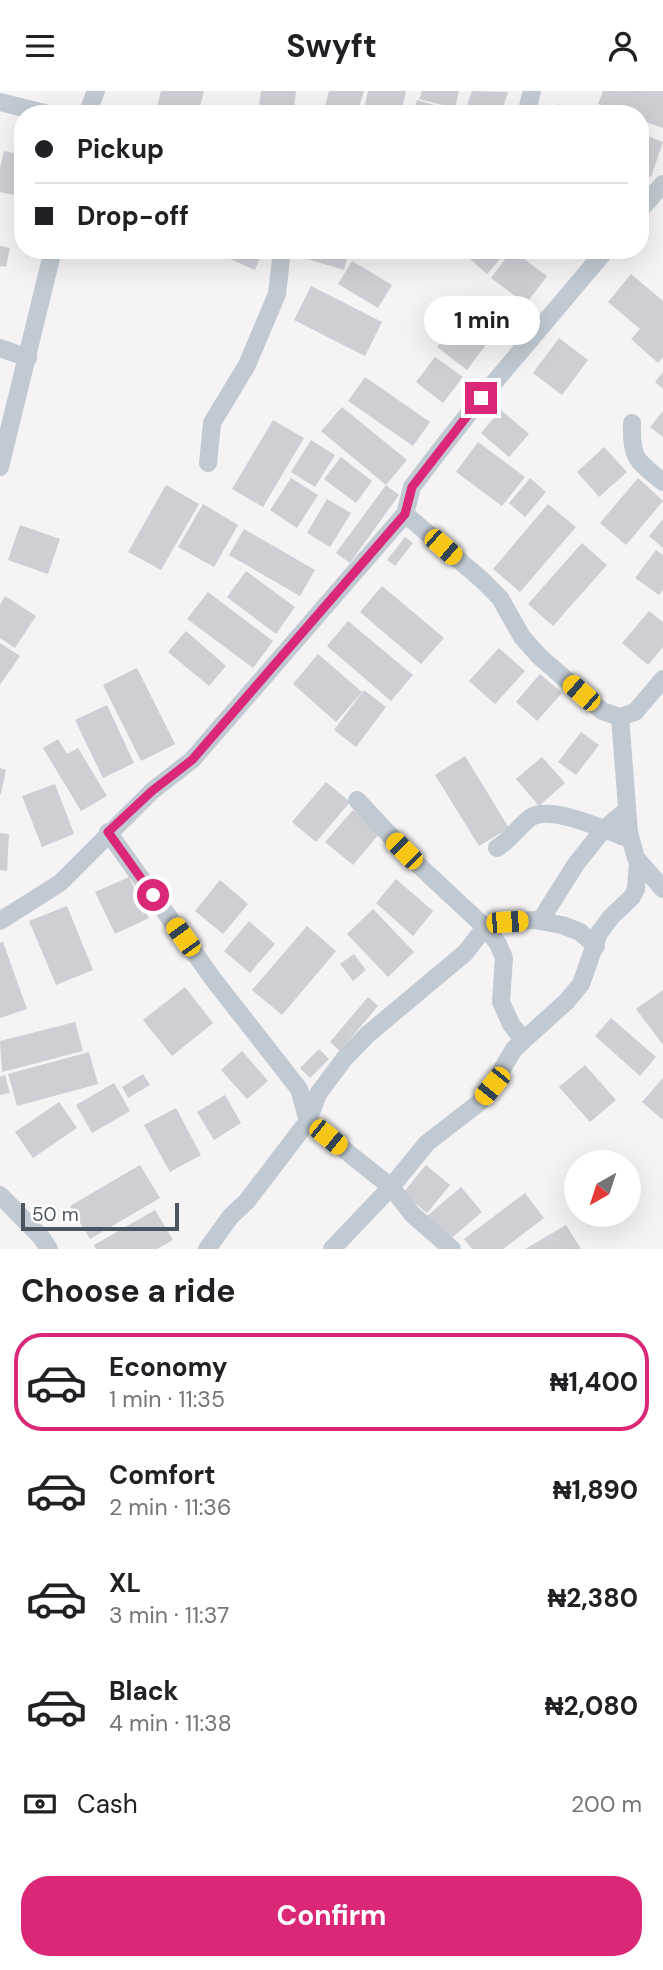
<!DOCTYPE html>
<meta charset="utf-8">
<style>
body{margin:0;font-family:"DM Sans",sans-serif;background:#f6f6f6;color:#202124;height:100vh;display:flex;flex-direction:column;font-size:26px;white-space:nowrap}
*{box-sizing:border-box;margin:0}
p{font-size:23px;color:#757577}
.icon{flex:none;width:38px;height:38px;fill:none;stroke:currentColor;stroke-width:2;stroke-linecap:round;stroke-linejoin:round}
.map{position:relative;height:1158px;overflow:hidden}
.details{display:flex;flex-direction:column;background:#fff;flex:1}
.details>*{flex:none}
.hud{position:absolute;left:14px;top:14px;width:635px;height:154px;border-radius:28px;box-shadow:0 7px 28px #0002;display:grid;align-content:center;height:154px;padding:0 21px;background:#fff}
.needle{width:46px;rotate:219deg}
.controls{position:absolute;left:564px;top:1059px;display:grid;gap:14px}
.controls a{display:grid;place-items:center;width:77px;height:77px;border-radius:50%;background:#fff;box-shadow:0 7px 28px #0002;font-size:35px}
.scale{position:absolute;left:21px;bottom:18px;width:158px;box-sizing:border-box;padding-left:7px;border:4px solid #4a5661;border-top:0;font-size:19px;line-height:24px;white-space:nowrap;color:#4a5661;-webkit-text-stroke:5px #fff;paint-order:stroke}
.end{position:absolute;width:32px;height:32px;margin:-16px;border:9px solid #db2777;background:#fff;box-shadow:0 0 0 4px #fff}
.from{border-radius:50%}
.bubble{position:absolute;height:49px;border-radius:24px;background:#fff;box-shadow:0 7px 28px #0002;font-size:23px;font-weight:700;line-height:49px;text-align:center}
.car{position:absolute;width:21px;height:42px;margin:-21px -10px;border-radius:9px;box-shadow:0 0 5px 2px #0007;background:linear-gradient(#f5c518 24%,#345 0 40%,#f5c518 0 76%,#345 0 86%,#f5c518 0)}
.hud b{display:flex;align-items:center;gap:24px;height:66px;font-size:26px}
.hud b+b{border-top:2px solid #e0e0e0}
.hud i{width:18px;height:18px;background:#202124}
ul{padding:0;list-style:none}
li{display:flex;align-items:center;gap:21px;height:98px;margin:0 14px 10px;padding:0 7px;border:4px solid transparent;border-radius:28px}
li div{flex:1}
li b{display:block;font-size:26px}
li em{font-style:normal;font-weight:700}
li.selected{border-color:#db2777}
li>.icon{width:63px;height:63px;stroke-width:1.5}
h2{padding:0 21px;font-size:32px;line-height:84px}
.pay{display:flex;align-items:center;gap:18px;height:77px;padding:0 21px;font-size:26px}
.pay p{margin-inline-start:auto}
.primary-button{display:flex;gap:14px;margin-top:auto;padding:14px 21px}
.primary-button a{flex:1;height:80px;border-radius:28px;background:#db2777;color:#fff;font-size:28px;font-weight:700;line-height:80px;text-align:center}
header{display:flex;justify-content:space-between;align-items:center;height:91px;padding:0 21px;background:#fff;font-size:32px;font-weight:700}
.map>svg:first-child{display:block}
</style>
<header><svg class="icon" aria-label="menu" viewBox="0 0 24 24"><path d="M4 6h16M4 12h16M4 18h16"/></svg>Swyft<svg class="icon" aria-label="person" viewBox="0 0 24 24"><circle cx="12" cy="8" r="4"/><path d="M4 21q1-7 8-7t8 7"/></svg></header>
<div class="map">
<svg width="663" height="1158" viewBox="0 0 663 1158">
<rect width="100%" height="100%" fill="#f5f3f3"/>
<g fill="#cdcfd5">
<polygon points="161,0 204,0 198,23 182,23 157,16"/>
<polygon points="261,0 296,0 293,23 258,23"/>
<polygon points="329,0 364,0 357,23 323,23"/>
<polygon points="368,0 406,0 401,23 363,23"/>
<polygon points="422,0 459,0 455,17 419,8"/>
<polygon points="472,0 508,1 501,23 464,23"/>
<polygon points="603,0 663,0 663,37 640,29 640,23 624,23 598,13"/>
<polygon points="417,9 456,20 455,23 413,23"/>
<polygon points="558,13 574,23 552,23"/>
<polygon points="640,42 663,51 651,86 640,82"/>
<polygon points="4,60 23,64 23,106 0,101 0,77"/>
<polygon points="0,155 10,157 6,176 0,175"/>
<polygon points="210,159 263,159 255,179"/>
<polygon points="307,159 349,159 344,179 304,167"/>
<polygon points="465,159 508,159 487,183 463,162"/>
<polygon points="512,159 547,185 526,213 491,187"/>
<polygon points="352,170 392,194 378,217 338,193"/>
<polygon points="631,183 663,210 663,266 658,272 631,248 640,238 608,211"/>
<polygon points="311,195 382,231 365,265 294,229"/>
<polygon points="456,216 494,243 467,279 437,256 453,236 445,231"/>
<polygon points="559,247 588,269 562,304 533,282"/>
<polygon points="435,266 463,286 443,312 416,291"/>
<polygon points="663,281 663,298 655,291"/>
<polygon points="365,286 430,331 413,355 348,310"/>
<polygon points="342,316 407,369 386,394 321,340"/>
<polygon points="501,319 529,343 509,366 481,342"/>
<polygon points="663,320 663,346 650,336"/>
<polygon points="273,329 304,347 263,416 232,398"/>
<polygon points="311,349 335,364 315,396 291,381"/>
<polygon points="478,351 525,386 502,415 456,381"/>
<polygon points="604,356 627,381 599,406 577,381"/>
<polygon points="341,366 372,390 356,412 324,388"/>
<polygon points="291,387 318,404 297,437 270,419"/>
<polygon points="530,387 546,401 525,426 509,412"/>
<polygon points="638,387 663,410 626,454 600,432"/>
<polygon points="166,394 199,413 161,479 128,461"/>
<polygon points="386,394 399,404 350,472 336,462"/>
<polygon points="327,408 351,422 330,456 307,442"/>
<polygon points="203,413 238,434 214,476 178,456"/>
<polygon points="548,413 576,436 520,501 493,478"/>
<polygon points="663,428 663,457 649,445"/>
<polygon points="20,434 60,448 48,483 8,469"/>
<polygon points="244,438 315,479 300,505 229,464"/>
<polygon points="405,446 413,452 395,475 387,469"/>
<polygon points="582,452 607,474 553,535 528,513"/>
<polygon points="656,459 663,464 663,499 659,504 635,487"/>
<polygon points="246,480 295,516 276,543 227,506"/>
<polygon points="382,495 444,547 421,573 360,521"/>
<polygon points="208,501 273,550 253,577 187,528"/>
<polygon points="5,505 36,525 15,557 0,547 0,514"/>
<polygon points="649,520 663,531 663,556 648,574 622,552"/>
<polygon points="348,530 413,584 391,610 327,555"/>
<polygon points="186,540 226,575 209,595 168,561"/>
<polygon points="0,552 20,565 0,594"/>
<polygon points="499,557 525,580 495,613 469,590"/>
<polygon points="318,563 362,601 336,631 293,593"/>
<polygon points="137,577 175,653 141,670 103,594"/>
<polygon points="540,583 562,602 537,630 516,611"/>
<polygon points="364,599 386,616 356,656 334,639"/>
<polygon points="107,614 134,672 103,687 75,629"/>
<polygon points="581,641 599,654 576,684 558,671"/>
<polygon points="58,648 67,663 78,657 107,705 81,720 43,657"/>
<polygon points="465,665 509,737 479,755 435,684"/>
<polygon points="542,666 565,692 539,715 516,688"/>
<polygon points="0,677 6,679 1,703 0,703"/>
<polygon points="326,691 350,711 316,751 292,731"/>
<polygon points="55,693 74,743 42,756 22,705"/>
<polygon points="353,719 380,742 353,774 325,751"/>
<polygon points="0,742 9,743 7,780 0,779"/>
<polygon points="129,786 149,827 115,843 95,801"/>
<polygon points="396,788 433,820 413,845 376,812"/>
<polygon points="220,789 248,813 223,843 195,820"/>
<polygon points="67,815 93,879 56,894 29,830"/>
<polygon points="373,818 414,861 388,886 347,843"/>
<polygon points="249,830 275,853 250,882 224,860"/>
<polygon points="307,835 336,860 282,924 252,899"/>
<polygon points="3,851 27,918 0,927 0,852"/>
<polygon points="354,863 366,879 353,890 340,873"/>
<polygon points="185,896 213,932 172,965 143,929"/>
<polygon points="663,899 663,954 636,918"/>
<polygon points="368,906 378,915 340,960 330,951"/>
<polygon points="611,927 656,966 640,985 595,945"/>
<polygon points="75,931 83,960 2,981 0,950"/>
<polygon points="319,958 329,968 310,987 300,977"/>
<polygon points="242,960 268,990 247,1008 221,979"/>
<polygon points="89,961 98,993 17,1015 8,983"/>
<polygon points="585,974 616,1009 590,1031 559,996"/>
<polygon points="143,983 150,994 128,1007 122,996"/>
<polygon points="5,984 10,1002 0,1004 0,986"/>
<polygon points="663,987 663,1029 642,1011"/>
<polygon points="114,992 130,1020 92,1042 76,1014"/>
<polygon points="225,1004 241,1032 214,1049 197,1021"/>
<polygon points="59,1011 77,1037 33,1067 15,1041"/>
<polygon points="176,1017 201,1064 170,1081 144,1034"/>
<polygon points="140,1074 160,1107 90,1148 70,1115"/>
<polygon points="426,1074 450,1094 427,1122 403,1102"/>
<polygon points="461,1096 482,1121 448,1150 427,1125"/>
<polygon points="525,1102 544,1127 503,1158 472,1158 464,1148"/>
<polygon points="155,1119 173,1149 157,1158 96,1158 94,1154"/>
<polygon points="566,1134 581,1158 525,1158"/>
</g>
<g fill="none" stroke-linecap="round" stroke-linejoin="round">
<g stroke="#c1cad2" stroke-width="18">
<polyline points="0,11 48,23"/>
<polyline points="87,23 96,0"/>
<polyline points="526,23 532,0"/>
<polyline points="640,119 663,93"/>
<polyline points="0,257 28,267"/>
<path d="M632,332C631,368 636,369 663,391"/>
<polyline points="208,372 212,332 247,274 277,203 282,159"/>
<polyline points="0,376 53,159"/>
<polyline points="405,423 482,489 500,507 522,546 539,565 602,620 620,626 635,621 663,588"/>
<polyline points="620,626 629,742 636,767 663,798"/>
<polyline points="357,709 414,770 487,838 498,853 504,867 501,911 511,933 523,949"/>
<polyline points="108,741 213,888 299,998 308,1030 391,1096 413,1124 452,1158"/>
<path d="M497,757C510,749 518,736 530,727C550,712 609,741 630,748"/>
<polyline points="0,830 60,792 152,700 192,669 405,423 412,396 437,363 481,307 606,159"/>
<polyline points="540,830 576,773 603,739 627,719"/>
<polyline points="0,1104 41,1146 49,1158"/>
<polyline points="207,1158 231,1125 247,1110 308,1030 318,1003 344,968 367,944 465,862 483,839 507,831 535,829 562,834 580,841 596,855"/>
<polyline points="332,1158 391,1096 427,1052 480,1011 492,995 514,958 567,910 581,893 599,842 611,826 632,806 636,798 638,770"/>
</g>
</g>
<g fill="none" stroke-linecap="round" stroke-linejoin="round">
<polyline stroke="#db2777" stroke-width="9" points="153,804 108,741 152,700 192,669 405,423 412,396 481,307"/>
</g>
</svg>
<div class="controls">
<a><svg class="needle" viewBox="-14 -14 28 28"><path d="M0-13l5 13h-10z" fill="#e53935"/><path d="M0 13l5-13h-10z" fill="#757577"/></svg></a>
</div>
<div class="scale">50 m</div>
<i class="end from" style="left:153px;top:804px"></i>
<i class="end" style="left:481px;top:307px"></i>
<div class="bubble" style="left:424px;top:205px;width:116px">1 min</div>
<i class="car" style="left:443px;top:456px;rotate:131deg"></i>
<i class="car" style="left:581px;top:602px;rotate:311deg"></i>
<i class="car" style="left:404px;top:760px;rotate:315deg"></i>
<i class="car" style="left:507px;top:831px;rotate:86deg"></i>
<i class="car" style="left:183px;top:846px;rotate:324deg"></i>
<i class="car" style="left:492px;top:995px;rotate:219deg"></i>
<i class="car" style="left:328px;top:1046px;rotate:129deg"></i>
<div class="hud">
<b><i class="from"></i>Pickup</b>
<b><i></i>Drop-off</b>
</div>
</div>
<section class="details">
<h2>Choose a ride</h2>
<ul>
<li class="selected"><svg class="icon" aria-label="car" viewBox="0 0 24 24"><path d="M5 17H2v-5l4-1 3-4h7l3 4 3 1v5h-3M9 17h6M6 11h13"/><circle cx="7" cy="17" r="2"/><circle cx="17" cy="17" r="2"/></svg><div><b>Economy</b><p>1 min · 11:35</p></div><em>₦1,400</em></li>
<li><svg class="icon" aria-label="car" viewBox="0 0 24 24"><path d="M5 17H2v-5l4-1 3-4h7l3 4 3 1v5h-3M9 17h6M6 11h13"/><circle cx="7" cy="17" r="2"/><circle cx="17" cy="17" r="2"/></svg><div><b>Comfort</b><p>2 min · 11:36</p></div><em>₦1,890</em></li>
<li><svg class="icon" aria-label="car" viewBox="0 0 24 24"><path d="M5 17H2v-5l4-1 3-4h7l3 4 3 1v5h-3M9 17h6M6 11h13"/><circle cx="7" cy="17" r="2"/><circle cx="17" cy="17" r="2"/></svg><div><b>XL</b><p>3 min · 11:37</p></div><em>₦2,380</em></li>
<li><svg class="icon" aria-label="car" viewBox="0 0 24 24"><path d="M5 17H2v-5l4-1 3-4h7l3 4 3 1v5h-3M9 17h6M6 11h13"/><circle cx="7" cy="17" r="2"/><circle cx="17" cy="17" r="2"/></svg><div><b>Black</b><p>4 min · 11:38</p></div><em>₦2,080</em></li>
</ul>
<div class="pay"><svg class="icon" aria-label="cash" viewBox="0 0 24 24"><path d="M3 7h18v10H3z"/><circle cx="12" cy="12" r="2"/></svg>Cash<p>200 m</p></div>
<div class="primary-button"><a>Confirm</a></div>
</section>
